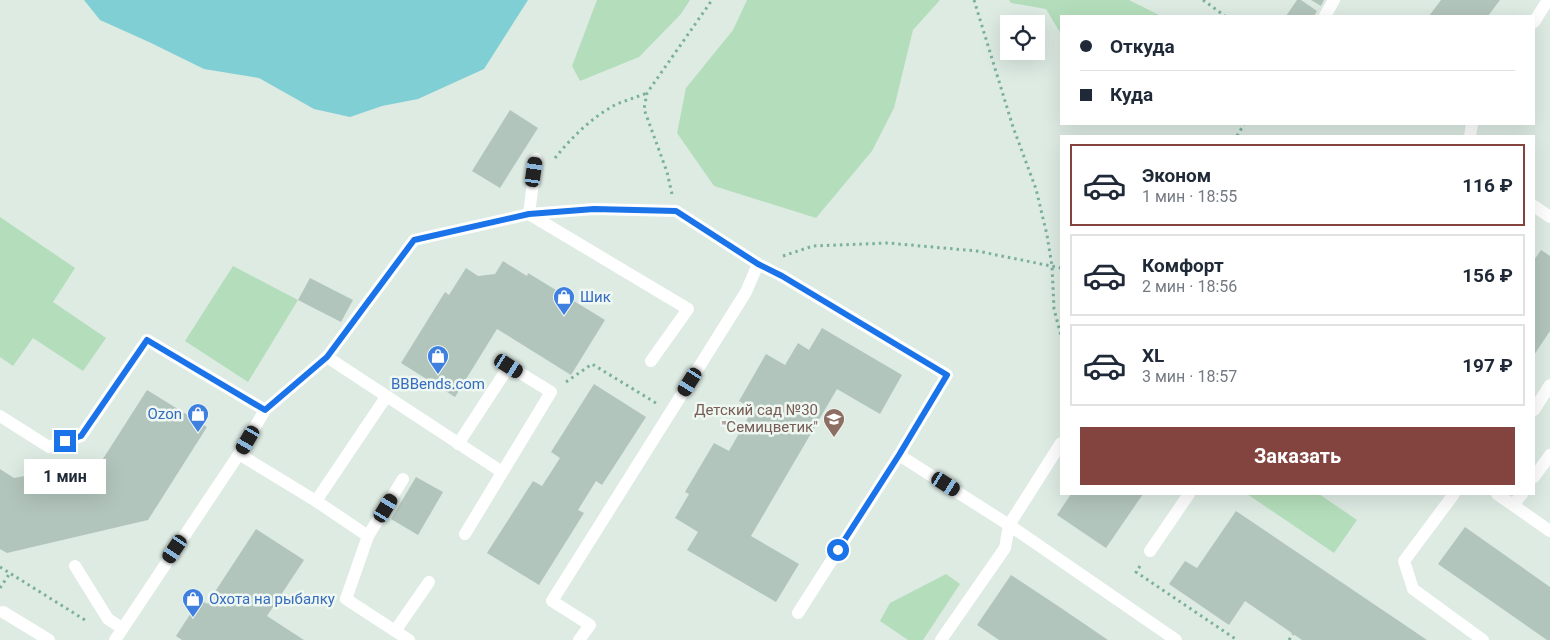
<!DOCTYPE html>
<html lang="ru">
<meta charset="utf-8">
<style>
body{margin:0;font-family:Roboto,sans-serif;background:#f2f2f3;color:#1f2937;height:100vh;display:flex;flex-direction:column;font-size:19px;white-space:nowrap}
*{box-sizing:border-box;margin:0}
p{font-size:16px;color:#747a83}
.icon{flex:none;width:28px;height:28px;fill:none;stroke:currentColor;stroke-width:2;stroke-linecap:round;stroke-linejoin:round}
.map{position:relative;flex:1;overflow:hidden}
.drawer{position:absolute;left:1060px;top:135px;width:475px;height:360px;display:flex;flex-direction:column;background:#fff;border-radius:0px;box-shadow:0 5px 20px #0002}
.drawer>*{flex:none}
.banner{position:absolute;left:1060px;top:15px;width:475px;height:110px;border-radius:0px;box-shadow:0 5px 20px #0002;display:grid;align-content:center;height:110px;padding:0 20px;background:#fff}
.fabs{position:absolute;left:1000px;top:15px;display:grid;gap:10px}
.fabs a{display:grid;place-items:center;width:45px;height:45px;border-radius:0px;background:#fff;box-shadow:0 5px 20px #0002;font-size:25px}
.end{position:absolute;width:22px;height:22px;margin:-11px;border:6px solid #1a73e8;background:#fff;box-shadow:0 0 0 2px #fff}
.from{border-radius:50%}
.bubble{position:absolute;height:35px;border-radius:0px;background:#fff;box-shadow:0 5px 20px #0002;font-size:16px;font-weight:700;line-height:35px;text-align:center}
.car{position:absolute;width:15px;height:30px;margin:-15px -8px;border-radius:6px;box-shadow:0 0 4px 1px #0007;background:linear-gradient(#222 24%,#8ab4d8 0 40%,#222 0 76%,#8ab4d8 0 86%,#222 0)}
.banner b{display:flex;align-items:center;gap:18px;height:48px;font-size:19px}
.banner b+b{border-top:1px solid #e0e1e3}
.banner i{width:12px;height:12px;background:#1f2937}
ul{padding:9px 0 0;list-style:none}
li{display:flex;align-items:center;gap:15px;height:82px;margin:0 10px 8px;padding:0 10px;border:2px solid #e0e1e3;border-radius:0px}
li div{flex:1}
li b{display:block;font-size:19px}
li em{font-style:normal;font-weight:700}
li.selected{border-color:#83443f}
li>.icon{width:45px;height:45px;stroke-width:1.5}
.button{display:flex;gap:10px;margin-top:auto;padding:10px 20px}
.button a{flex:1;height:58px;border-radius:0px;background:#83443f;color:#fff;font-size:20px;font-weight:700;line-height:58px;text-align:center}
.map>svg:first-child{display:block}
</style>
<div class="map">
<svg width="1550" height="640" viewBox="0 0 1550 640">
<rect width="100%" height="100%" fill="#ddebe3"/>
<g fill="#b4debb">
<polygon points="597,0 690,0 681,14 639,57 580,81 572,66"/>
<polygon points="747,0 940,0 913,30 894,108 872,151 816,218 714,186 677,133 686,88 733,30"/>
<polygon points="1009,0 1129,0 1161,16 1061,16 1061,34 1046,9 1011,3"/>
<polygon points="0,217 75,268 53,302 106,338 83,371 33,338 13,366 0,357"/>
<polygon points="233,266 298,300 248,382 185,341"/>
<polygon points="1247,494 1319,494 1357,520 1334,553"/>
<polygon points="946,574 960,584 923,640 908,640 880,621 890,603"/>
</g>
<polygon fill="#80cfd5" points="84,0 528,0 484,69 418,99 382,106 350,117 314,109 259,78 204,69 149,42 100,20"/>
<g fill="#b2c5bc">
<polygon points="1297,0 1301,0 1317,11 1314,16 1286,16"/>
<polygon points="1311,0 1324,0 1321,6"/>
<polygon points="1441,0 1500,0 1488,16 1429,16"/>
<polygon points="510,110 538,128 500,188 472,171"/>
<polygon points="1541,250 1550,256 1550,331 1534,355 1534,260"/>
<polygon points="503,261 527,276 528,273 605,320 571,375 497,329 455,397 401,363 445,292 449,295 466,268 478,276 495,274"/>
<polygon points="310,278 353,300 341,322 298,300"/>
<polygon points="822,328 902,375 880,414 837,389 751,536 799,564 776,602 687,550 698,532 675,518 689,494 685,492 714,443 729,451 753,409 739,401 766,354 785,365 798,343 809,350"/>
<polygon points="594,384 646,417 602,485 596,481 578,510 584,513 539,585 487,553 533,481 542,486 560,458 551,452"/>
<polygon points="147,390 207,427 148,520 7,553 0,549 0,469 14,478 101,462"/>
<polygon points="416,477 443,492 418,535 391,519"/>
<polygon points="1071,494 1143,494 1106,548 1057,515"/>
<polygon points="1236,511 1427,640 1302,640 1245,601 1229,625 1169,584 1185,561 1197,568"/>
<polygon points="1465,527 1550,587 1550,640 1547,640 1438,564"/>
<polygon points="256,529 304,560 267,616 304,640 182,640 176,636 200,599 207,604"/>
<polygon points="1011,575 1058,606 1108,640 999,640 977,625"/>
</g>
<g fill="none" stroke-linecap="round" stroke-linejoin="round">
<g stroke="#7bb19b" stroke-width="3" stroke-dasharray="2.5 4" stroke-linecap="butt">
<polyline points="974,0 1013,127 1036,189 1047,235 1052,266 1054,309 1061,336"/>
<polyline points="1203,0 1225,16"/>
<polyline points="1237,136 1244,124"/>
<path d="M555,158C572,137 593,116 617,104C627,100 637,97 647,93"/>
<polyline points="672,194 667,172 644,109 647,93 712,0"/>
<polyline points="783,256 813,246 888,243 977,251 1061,268"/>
<polyline points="566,382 592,364 656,403"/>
<polyline points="1140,566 1136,572 1237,640"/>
<polyline points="0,567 85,620"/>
<polyline points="0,588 10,573"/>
<polyline points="1289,640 1293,634"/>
</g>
<g stroke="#fff" stroke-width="12">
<polyline points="1325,16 1334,0"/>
<polyline points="1534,22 1548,0"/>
<polyline points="1470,136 1472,124"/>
<polyline points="536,159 529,214 688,309 651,361"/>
<polyline points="1534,206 1550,217"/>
<polyline points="327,357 502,472"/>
<polyline points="1534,410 1550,385"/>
<polyline points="0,416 49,447 81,436 147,340 265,410"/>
<polyline points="458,444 509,366 551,392 465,534"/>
<polyline points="239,454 316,501 368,536 346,599 409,640"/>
<polyline points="899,455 1009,525 1176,640"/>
<polyline points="1534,477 1550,455"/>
<polyline points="1454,494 1404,561 1413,589 1483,640"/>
<polyline points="1497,494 1550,531"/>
<polyline points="316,501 386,397"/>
<polyline points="1514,504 1522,494"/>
<polyline points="368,536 403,479"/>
<polyline points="1150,551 1189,494"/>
<polyline points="75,566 108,619 122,628"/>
<polyline points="3,612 49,640"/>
<polyline points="395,631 429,582"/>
<polyline points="115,640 239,454 265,410 327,357 414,240 529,214 594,209 676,211 758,264 782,276 947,375 899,455 798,613"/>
<polyline points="579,640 590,625 552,601 746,292 758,264"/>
<polyline points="941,640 1005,548 1009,525 1061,443"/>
</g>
</g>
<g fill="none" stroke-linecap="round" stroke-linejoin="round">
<polyline stroke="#1a73e8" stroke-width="6" points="65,441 81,436 147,340 265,410 327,357 414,240 529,214 594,209 676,211 758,264 782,276 947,375 899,455 838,550"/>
</g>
<defs>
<g id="shop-pin" transform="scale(1.125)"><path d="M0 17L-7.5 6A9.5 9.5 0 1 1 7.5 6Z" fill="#3f7fe0" stroke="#eef7f1"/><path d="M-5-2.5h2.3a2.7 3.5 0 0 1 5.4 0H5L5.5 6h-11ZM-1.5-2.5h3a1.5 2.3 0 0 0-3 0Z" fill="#fff"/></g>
<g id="school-pin" transform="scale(1.125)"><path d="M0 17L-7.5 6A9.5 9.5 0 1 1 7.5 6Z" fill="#8d6e63" stroke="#eef7f1"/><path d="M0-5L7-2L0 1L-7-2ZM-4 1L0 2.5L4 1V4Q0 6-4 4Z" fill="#fff"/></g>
</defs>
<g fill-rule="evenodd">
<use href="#shop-pin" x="564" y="297"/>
<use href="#shop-pin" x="438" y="356"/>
<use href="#shop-pin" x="198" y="414"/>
<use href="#school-pin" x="834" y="419"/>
<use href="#shop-pin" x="193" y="599"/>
</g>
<g text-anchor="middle" stroke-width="5" stroke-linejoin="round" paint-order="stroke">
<g font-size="15" fill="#366cbe" stroke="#eef7f1" text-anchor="start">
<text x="580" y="302">Шик</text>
<text x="438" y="389" text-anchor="middle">BBBends.com</text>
<text x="182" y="419" text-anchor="end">Ozon</text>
<text x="209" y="604">Охота на рыбалку</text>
</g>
<g font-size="15" fill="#785e54" stroke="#eef7f1" text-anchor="end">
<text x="818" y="415">Детский сад №30<tspan x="818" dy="17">"Семицветик"</tspan></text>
</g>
</g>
</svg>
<div class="fabs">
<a><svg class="icon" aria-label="locate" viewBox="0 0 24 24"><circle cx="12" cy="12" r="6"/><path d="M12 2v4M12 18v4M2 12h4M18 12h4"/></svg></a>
</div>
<i class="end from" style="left:838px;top:550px"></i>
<i class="end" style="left:65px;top:441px"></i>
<div class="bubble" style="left:24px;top:459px;width:82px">1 мин</div>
<i class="car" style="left:534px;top:172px;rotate:8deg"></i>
<i class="car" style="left:509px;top:366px;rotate:122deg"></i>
<i class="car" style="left:690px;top:382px;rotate:212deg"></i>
<i class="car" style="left:248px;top:440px;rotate:210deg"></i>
<i class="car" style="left:946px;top:484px;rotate:122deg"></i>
<i class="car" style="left:386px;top:508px;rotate:31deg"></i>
<i class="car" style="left:175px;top:549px;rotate:214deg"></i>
<div class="banner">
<b><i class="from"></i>Откуда</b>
<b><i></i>Куда</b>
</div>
<section class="drawer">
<ul>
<li class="selected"><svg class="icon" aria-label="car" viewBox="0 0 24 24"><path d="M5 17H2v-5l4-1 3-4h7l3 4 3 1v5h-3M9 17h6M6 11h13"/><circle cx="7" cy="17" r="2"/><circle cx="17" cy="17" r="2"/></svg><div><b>Эконом</b><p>1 мин · 18:55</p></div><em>116 ₽</em></li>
<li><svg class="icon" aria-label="car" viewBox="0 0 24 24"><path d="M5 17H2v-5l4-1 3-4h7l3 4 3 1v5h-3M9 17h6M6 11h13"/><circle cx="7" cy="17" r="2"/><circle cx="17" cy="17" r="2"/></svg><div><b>Комфорт</b><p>2 мин · 18:56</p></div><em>156 ₽</em></li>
<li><svg class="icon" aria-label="car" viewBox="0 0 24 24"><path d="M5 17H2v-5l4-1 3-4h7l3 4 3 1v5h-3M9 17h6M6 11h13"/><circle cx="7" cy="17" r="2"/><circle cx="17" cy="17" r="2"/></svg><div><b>XL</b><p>3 мин · 18:57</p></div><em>197 ₽</em></li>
</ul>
<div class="button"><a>Заказать</a></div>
</section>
</div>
